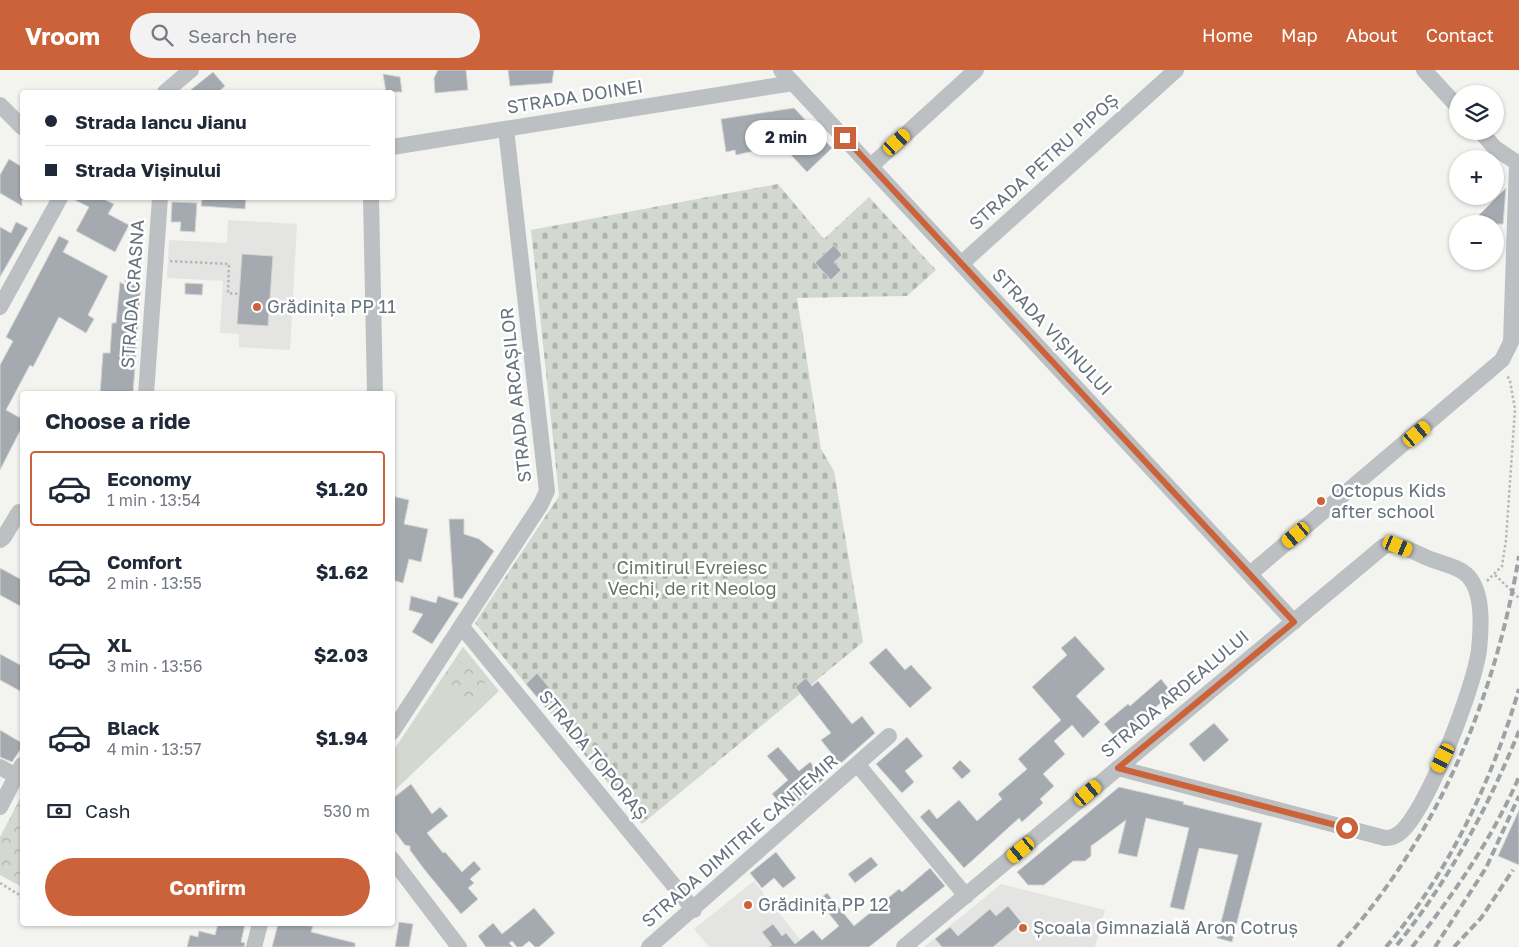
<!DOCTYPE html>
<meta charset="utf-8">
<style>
body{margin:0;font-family:"Golos Text",sans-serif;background:#f2f2f3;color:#1f2937;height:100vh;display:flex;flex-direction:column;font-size:19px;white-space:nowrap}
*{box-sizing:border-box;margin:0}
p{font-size:16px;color:#747a83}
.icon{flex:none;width:28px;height:28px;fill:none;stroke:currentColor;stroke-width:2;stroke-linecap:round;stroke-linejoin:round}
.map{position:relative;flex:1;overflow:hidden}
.details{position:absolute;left:20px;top:321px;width:375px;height:535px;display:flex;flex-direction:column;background:#fff;border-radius:5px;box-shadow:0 1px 4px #0004}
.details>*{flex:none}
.guide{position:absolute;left:20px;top:20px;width:375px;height:110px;border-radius:5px;box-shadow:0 1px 4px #0004;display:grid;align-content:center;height:110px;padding:0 25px;background:#fff}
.buttons{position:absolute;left:1449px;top:15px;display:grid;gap:10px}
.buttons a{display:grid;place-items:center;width:55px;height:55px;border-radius:50%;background:#fff;box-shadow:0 1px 4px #0004;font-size:25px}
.end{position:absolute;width:22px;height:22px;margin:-11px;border:6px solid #cb6239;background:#fff;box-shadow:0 0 0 2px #fff}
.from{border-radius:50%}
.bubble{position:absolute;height:35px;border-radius:18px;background:#fff;box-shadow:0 1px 4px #0004;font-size:16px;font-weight:700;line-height:35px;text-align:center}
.car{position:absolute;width:15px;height:30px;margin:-15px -8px;border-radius:6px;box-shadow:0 0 4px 1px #0007;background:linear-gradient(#f5c518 24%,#345 0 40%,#f5c518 0 76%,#345 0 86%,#f5c518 0)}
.guide b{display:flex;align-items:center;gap:18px;height:48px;font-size:19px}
.guide b+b{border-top:1px solid #e0e1e3}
.guide i{width:12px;height:12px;background:#1f2937}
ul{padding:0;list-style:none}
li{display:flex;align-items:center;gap:15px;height:75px;margin:0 10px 8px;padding:0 15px;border:2px solid transparent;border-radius:5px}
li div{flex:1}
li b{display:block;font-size:19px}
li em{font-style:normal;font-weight:700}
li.on{border-color:#cb6239}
li>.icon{width:45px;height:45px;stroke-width:1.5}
h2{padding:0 25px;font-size:22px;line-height:60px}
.pay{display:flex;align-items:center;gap:12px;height:55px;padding:0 25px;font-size:19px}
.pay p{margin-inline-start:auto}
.primary-button{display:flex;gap:10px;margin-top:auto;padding:10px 25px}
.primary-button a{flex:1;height:58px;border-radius:30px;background:#cb6239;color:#fff;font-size:20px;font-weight:700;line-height:58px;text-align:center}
header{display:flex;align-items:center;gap:30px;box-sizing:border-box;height:70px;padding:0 25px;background:#cb6239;color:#fff}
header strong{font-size:24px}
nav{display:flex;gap:28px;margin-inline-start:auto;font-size:18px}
.search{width:350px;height:45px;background:#f2f2f3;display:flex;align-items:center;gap:12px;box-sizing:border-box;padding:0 18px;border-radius:28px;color:#747a83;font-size:19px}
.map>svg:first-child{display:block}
</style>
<header>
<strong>Vroom</strong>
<div class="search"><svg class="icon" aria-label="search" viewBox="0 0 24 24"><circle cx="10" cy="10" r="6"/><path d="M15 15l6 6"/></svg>Search here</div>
<nav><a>Home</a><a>Map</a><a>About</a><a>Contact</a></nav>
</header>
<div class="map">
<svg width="1519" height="877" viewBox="0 0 1519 877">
<defs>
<pattern id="forest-crowns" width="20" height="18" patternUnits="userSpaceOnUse" patternTransform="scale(1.25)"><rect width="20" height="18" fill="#d3d8d0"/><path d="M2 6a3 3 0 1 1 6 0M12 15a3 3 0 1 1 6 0" fill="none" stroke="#afb4ae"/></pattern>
<pattern id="cemetery-stones" width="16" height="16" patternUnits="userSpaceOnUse" patternTransform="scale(1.25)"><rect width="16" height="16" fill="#d3d8d0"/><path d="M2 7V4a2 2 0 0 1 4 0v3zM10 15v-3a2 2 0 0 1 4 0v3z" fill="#afb4ae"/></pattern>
</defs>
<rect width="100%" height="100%" fill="#f3f4f0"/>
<g fill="#e4e5e3">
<polygon points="228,150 297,154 290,280 239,277 239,264 220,263 223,211 167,208 169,170 227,173"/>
<polygon points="754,811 806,877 709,877 694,859"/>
<polygon points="1001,814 1105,840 1095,877 924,877"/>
</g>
<polygon fill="#d3d8d0" points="463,577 499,621 393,722 393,681"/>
<g fill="url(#forest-crowns)">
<polygon points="456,589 486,611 469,634 439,613"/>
<polygon points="22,725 22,817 0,805 0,767"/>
</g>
<polygon fill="url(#cemetery-stones)" points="778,114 824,169 869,127 936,200 907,226 797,228 821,379 834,401 863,572 642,754 475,553 559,426 531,160"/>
<g fill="#a4aaaf" stroke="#d5d5d3">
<polygon points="438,0 466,0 468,20 435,23 434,8"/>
<polygon points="508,0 554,0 552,13 510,16"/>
<polygon points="213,2 225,16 218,22 188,22"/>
<polygon points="383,4 400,7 402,22 386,22"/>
<polygon points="794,38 832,78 807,102 762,54 767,78 736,85 735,80 726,82 721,49"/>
<polygon points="9,89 22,97 22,136 0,123 0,105"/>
<polygon points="1506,118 1503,154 1470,154"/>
<polygon points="71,128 101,128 114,134 108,144 129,155 115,182 76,161 89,137"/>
<polygon points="202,128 246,128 245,139 201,136"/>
<polygon points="172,132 197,133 195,162 180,161 181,152 171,152"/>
<polygon points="16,152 28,158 0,207 0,157 11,163"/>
<polygon points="59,166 69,171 63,182 108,206 88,245 94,249 86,263 59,247 33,297 30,295 6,340 22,349 22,357 0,400 0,295 13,271 6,267"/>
<polygon points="834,175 842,185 834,192 841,200 831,210 815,193"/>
<polygon points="242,184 273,186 268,256 237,254"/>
<polygon points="125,209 141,210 133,324 100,324 103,283 110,283 112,253 116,253 120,212 125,215"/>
<polygon points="185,213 203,214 202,225 185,224"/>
<polygon points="392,426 409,430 404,454 428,459 421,492 409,489 403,513 392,510"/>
<polygon points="449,449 464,449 464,464 479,469 494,481 462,529 454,527"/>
<polygon points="0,498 22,510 22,537 0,525"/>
<polygon points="411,526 436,533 438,526 459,533 432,574 412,562 423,544 409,540"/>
<polygon points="1075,566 1105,599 1076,626 1100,652 1083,668 1072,655 1054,671 1065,684 1043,704 1054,716 1040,729 1043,733 1022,752 1019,748 964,798 920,747 929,739 937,749 959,730 977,751 1002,729 998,724 1027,699 1018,689 1061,650 1032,617 1067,585 1061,578"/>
<polygon points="886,578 905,600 911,595 932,618 910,638 869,593"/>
<polygon points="0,584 22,596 22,622 0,610"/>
<polygon points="537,603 557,627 546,638 526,614"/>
<polygon points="806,608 812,616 818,611 852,654 862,646 875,663 840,694 821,670 831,663 795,617"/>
<polygon points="1161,609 1172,623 1118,670 1104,654 1128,634 1130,636"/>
<polygon points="1214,653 1229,670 1204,692 1189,674"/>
<polygon points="0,660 22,673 22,677 12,692 0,687"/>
<polygon points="907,667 923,686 905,701 914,712 902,723 876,694"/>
<polygon points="778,677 799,701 810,692 824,709 787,741 772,724 788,710 767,686"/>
<polygon points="960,690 971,701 962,709 952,698"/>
<polygon points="411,714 432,744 440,737 448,746 427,763 443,783 445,782 462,802 474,791 481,799 470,809 474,813 468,818 478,829 461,844 424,799 410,780 410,776 405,775 392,758 392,729"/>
<polygon points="1119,717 1184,732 1183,734 1262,753 1232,872 1217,868 1238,785 1199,778 1184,840 1170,837 1189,758 1146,748 1137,787 1118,783 1126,750 1091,776 1091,786 1085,791 1073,791 1044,815 1028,815 1017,802"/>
<polygon points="1519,740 1519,795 1498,786"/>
<polygon points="776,782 796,808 783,818 774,808 762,818 750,803"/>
<polygon points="871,787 878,795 855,813 848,804"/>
<polygon points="930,798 945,816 869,877 769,877 772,875 762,862 773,854 782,866 786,863 795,874 813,860 822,870 839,856 818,830 827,823 854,856 899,819 902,822"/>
<polygon points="1008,836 1022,853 993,877 942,877 935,869 950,857 958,866 990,839 996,846"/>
<polygon points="534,838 555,863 539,877 535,877 529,871 522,877 517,877 512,871 509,873 513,877 486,877 478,866 493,853 502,864"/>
<polygon points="399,852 413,854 409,877 395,877"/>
<polygon points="218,854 245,854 241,872 245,873 244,877 187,877 190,865 198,867 199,861 215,865"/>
<polygon points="278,854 313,856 311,862 355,873 355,877 272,877"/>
</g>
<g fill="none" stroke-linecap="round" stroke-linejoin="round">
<g stroke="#b5b8ba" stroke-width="2.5" stroke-dasharray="2.5 2.5" stroke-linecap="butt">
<polyline points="170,191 229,194 228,223 239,224"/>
<polyline points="1495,505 1519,528"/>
<polyline points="1487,511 1502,496 1506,470 1515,339 1510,311 1507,305"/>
<polyline points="0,813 18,824 22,830"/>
</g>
<g stroke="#bdc0c3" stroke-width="16">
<polyline points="781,0 1294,552"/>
<polyline points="1424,0 1458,37"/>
<polyline points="165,22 191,0"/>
<polyline points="0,35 22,57"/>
<polyline points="1480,61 1495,78 1519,94"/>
<polyline points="392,77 793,13"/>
<polyline points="871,96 976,0"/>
<polyline points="371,128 375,324"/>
<polyline points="961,194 1176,0"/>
<polyline points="0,237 60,128"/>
<polyline points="146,324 160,128"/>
<polyline points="0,470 4,467 19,442"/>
<polyline points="1251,503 1502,290 1511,272 1517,93"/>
<polyline points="462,557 694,840"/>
<polyline points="392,662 541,434 547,421 506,59"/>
<polyline points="858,695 966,826"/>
<polyline points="0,697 16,706"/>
<polyline points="0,737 22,695"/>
<polyline points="392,789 459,877"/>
<polyline points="254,877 260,854"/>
<polyline points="649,877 889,666"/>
<path d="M904,877L1384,476C1397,471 1417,484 1430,489C1441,493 1460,497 1468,506C1484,523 1481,559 1479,580C1474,618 1429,735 1402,761C1397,766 1391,768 1385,768L1118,698"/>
</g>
<g stroke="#9da2a7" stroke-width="4" stroke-dasharray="8 4" stroke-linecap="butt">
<path d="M1397,875C1449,810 1488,738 1519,661"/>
<path d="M1338,877C1437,768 1495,629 1519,486"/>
<path d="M1386,877C1448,804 1492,711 1519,619"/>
<path d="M1412,877C1454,824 1492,769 1519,707"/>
<polyline points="1435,877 1486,798 1519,726"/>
<polyline points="1454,877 1481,848 1513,800"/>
</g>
</g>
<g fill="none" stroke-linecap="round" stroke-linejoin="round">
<polyline stroke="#cb6239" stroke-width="6" points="845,68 1294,552 1118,698 1347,758"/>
</g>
<g fill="#cb6239" stroke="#fff" stroke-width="2">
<circle cx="257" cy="237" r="5"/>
<circle cx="1321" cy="431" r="5"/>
<circle cx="748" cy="835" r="5"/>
<circle cx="1023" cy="858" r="5"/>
</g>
<g text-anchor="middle" stroke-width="5" stroke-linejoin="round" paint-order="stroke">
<g font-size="18" fill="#66727d" stroke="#fff">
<text transform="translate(575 27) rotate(-9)" y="6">STRADA DOINEI</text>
<text transform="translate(1044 92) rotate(-42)" y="6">STRADA PETRU PIPOȘ</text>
<text transform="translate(133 224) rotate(-86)" y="6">STRADA CRASNA</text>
<text transform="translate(1052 262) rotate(47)" y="6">STRADA VIȘINULUI</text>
<text transform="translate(516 325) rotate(-96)" y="6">STRADA ARCAȘILOR</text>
<text transform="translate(1175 624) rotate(-40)" y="6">STRADA ARDEALULUI</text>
<text transform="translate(593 685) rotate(51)" y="6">STRADA TOPORAȘ</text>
<text transform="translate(740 771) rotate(-41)" y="6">STRADA DIMITRIE CANTEMIR</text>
</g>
<g font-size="18" fill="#66727d" stroke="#fff" text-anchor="start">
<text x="267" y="243">Grădinița PP 11</text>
<text x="1331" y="427">Octopus Kids<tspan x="1331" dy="21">after school</tspan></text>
<text x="758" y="841">Grădinița PP 12</text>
<text x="1033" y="864">Școala Gimnazială Aron Cotruș</text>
</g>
<g font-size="18" fill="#677664" stroke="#fff">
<text x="692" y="504">Cimitirul Evreiesc<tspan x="692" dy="21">Vechi, de rit Neolog</tspan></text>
</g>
</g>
</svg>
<div class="buttons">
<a><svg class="icon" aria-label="layers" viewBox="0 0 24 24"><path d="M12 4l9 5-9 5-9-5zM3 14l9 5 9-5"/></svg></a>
<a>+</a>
<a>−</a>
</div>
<i class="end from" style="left:1347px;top:758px"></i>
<i class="end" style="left:845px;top:68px"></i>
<div class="bubble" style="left:745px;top:50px;width:82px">2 min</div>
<i class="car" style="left:897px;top:72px;rotate:48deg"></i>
<i class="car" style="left:1417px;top:364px;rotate:50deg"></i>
<i class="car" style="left:1296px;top:465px;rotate:230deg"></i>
<i class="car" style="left:1398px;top:476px;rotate:112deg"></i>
<i class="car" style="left:1443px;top:688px;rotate:207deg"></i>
<i class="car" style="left:1088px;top:723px;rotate:50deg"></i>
<i class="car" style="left:1021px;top:780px;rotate:230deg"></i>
<div class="guide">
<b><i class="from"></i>Strada Iancu Jianu</b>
<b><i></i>Strada Vișinului</b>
</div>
<section class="details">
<h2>Choose a ride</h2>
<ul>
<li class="on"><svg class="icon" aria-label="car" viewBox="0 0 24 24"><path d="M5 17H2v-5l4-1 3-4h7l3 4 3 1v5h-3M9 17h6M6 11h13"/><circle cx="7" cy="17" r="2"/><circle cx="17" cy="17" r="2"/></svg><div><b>Economy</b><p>1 min · 13:54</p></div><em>$1.20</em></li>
<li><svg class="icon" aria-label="car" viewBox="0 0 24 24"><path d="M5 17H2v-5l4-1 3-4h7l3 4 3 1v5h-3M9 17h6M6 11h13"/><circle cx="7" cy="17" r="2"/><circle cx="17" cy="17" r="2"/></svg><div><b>Comfort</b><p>2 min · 13:55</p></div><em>$1.62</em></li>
<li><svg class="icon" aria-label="car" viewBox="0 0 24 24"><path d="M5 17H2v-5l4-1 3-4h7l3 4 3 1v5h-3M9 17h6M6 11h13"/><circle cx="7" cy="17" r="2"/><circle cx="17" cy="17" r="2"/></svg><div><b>XL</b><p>3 min · 13:56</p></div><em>$2.03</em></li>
<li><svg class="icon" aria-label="car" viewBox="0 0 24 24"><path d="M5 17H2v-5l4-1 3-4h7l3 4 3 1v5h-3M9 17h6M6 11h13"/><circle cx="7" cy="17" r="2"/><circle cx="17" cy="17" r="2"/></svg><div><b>Black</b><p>4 min · 13:57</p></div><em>$1.94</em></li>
</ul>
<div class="pay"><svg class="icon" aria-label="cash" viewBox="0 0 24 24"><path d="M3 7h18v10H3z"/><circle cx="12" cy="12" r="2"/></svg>Cash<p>530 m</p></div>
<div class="primary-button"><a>Confirm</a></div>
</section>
</div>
